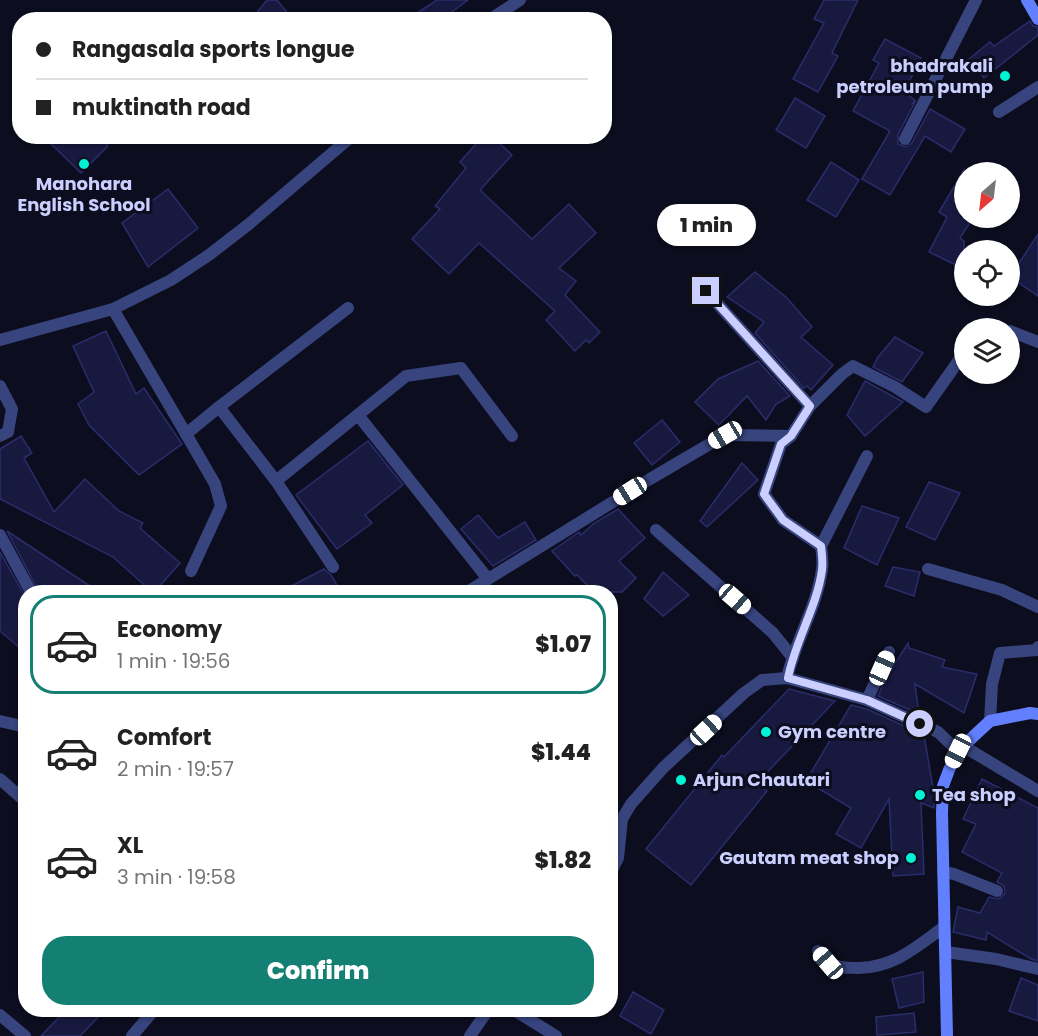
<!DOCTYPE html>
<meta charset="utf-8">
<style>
body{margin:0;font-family:Poppins,sans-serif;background:#f6f6f6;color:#222;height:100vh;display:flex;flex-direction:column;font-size:22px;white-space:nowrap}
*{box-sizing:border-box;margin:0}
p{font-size:20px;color:#767676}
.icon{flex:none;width:33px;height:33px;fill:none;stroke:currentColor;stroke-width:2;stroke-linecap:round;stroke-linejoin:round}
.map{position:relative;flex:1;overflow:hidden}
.drawer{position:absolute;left:18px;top:585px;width:600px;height:432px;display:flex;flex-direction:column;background:#fff;border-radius:24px;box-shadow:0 2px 4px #0004}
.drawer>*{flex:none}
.top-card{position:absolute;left:12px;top:12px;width:600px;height:132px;border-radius:24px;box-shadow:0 2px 4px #0004;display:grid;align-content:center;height:132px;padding:0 24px;background:#fff}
.needle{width:39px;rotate:208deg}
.fabs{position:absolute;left:954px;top:162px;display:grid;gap:12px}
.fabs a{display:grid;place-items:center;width:66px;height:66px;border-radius:50%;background:#fff;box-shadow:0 2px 4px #0004;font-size:30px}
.end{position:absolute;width:27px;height:27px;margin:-14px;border:8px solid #cacfff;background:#111;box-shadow:0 0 0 3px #111}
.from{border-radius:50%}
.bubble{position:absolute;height:42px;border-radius:21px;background:#fff;box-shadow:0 2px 4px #0004;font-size:20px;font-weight:800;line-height:42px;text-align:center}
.car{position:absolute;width:18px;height:36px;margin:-18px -9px;border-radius:8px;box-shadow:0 0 4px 2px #0007;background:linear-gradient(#fff 24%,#345 0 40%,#fff 0 76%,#345 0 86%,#fff 0)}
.top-card b{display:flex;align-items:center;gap:21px;height:57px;font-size:22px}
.top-card b+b{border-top:2px solid #e0e0e0}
.top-card i{width:15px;height:15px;background:#222}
ul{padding:10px 0 0;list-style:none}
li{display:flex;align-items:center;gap:18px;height:99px;margin:0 12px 9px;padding:0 12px;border:3px solid transparent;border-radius:24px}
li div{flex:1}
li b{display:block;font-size:22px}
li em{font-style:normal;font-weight:800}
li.selected{border-color:#148073}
li>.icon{width:54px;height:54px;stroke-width:1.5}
.primary-button{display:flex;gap:12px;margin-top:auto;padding:12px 24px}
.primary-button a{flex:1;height:69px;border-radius:24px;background:#148073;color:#fff;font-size:24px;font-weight:800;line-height:69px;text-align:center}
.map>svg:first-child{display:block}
</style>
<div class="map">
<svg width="1038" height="1036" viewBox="0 0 1038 1036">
<rect width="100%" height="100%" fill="#0c0d1e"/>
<g fill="#18193f" stroke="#2b2c6b" stroke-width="1.5">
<polygon points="267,0 277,0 293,20 251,20"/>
<polygon points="437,0 468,0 441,20 406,20"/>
<polygon points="824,0 858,0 832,53 838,56 818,92 793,79 824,23 814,19"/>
<polygon points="1030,21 1033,26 1038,27 1038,35 984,78 969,59 990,42 994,46"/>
<polygon points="885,39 921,58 908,84 914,87 910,97 915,100 913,103 915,102 898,135 898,144 906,147 912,143 930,109 965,129 951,152 925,136 890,195 862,179 890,131 853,111 879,63 873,60"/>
<polygon points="795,98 825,116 806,148 776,130"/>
<polygon points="43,136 98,136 108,146 81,173"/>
<polygon points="483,136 492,136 512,155 480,190 532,239 569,204 596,233 559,268 576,281 565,295 600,332 589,343 586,340 575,351 546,320 555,311 479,243 449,274 412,239 440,209 435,206 466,168 460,162"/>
<polygon points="831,162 859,180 836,217 807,200"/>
<polygon points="964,170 964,218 973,218 960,238 964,241 964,269 929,252 947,217 939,212"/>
<polygon points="168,189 198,228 148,267 122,223"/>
<polygon points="1038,234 1038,296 1010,277"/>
<polygon points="755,272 787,298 812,327 801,337 833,365 811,390 807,386 804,388 755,333 764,322 727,297"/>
<polygon points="106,331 136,394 144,388 182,444 139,475 89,425 78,404 94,392 73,346"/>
<polygon points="895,337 923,353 902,382 873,367 878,357"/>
<polygon points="758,361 790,396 776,404 766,420 747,396 719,425 695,402 718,379"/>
<polygon points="865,381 903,402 865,436 847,415"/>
<polygon points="662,420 680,442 652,465 634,443"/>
<polygon points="21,436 32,453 24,458 54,512 85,479 119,511 143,523 140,528 180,563 157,589 149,589 113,557 0,499 0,449"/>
<polygon points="368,441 403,485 365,515 372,523 337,549 296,495"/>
<polygon points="742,463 758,480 707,527 700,521"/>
<polygon points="929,482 960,493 935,540 906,527"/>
<polygon points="862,506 899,518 877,565 844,548"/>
<polygon points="618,509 645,538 619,561 636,578 622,592 594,592 577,575 575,576 552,551 579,532 581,535 593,524"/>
<polygon points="478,515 498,538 525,522 536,540 493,566 461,529"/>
<polygon points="7,531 99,592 39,592"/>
<polygon points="0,552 26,598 26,653 0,631"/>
<polygon points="893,567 920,572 914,596 885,586"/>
<polygon points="324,569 331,575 341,592 280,592"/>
<polygon points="663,572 689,595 663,616 644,599"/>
<polygon points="908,643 909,648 945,660 942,667 977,674 964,713 915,684 919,714 878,696 886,678"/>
<polygon points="789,689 835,701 757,783 767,791 691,885 646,849 722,755 724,757"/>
<polygon points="851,705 867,709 924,735 934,794 934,808 921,803 924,874 893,876 889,799 861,848 836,834 851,808 806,781"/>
<polygon points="982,779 1038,808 1038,961 1031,959 987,932 986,940 953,932 958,907 980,913 989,897 999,899 1005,893 1004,886 997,882 1002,873 962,852 976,824 963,819"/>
<polygon points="923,972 924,1002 899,1008 892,979"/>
<polygon points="1021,978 1038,985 1038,1021 1009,1011"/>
<polygon points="633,992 664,1010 651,1034 620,1016"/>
<polygon points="66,1010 105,1010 80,1036 41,1036"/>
<polygon points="914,1013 916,1032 877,1035 876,1017"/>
</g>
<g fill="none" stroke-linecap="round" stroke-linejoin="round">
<g stroke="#37447d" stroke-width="12">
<polyline points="867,700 889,652"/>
<polyline points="943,872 954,874 997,891"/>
</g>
<g stroke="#37447d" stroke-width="12">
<polyline points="489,20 520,0"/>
<polyline points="999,112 1038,87"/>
<polyline points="905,139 976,0"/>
<polyline points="706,291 810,406"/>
<polyline points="113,309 186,434 219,407"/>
<polyline points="994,328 996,327 1002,328"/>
<polyline points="1010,331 1038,342"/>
<polyline points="0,340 113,309 171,280 209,255 249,224 352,136"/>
<polyline points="0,386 12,409 8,432 0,436"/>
<polyline points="358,415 488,579"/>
<polyline points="186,434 215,484 221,506 191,571"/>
<polyline points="276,481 406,376 461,368 512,436"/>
<polyline points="656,530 773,633 793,658"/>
<polyline points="0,535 31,592"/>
<polyline points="821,546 867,456"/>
<polyline points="333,567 276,481 219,407 348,308"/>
<polyline points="928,569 1002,590 1038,607"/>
<polyline points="467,592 650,479 725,435 791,436"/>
<path d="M787,678C795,641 817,607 822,569C823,562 822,553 821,546L783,520L764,494L781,444L791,436L810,406L842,374L853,366L895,387L926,407L964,353"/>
<polyline points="0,721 26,727"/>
<polyline points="990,721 992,684 1000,653 1037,650 1038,647"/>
<polyline points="963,746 1038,791"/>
<polyline points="0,779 26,802"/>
<polyline points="610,874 618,858 622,819 631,804 663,768 744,693 762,680 787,678 867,700 938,732 958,751"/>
<path d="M818,951C833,968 838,968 859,968C895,967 916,947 944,927"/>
<polyline points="946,952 996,959 1038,969"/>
<polyline points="514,1010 556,1036"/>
<polyline points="0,1015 25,1036"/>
<polyline points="132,1036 154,1010"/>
<polyline points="470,1036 488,1010"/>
</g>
<g stroke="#6280fe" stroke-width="12">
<polyline points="1027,0 1038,19"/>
<polyline points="947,1036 942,813 943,786 949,770 958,751 963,746 990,721 1030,713 1038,714"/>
</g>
</g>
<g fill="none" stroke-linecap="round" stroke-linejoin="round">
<path stroke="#cacfff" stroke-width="8" d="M706,291L810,406L791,436L781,444L764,494L783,520L821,546C822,554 823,562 822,570C817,607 795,641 788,678L867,700L920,724"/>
</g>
<g fill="#02f2d6" stroke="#0c0d1e" stroke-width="2">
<circle cx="1005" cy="76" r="6"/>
<circle cx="84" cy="164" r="6"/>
<circle cx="766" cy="732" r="6"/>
<circle cx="681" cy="780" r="6"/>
<circle cx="920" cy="795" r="6"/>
<circle cx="911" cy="858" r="6"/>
</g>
<g text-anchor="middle" stroke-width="6" stroke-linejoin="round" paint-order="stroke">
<g font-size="18" font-weight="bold" fill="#cacfff" stroke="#0c0d1e" text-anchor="start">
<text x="993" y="72" text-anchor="end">bhadrakali<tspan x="993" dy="21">petroleum pump</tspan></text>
<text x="84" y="190" text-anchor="middle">Manohara<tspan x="84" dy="21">English School</tspan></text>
<text x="778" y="738">Gym centre</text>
<text x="693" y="786">Arjun Chautari</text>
<text x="932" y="801">Tea shop</text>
<text x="899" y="864" text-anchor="end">Gautam meat shop</text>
</g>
</g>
</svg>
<div class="fabs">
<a><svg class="needle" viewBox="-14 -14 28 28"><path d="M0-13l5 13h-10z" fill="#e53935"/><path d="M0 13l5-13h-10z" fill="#767676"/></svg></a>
<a><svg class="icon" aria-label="locate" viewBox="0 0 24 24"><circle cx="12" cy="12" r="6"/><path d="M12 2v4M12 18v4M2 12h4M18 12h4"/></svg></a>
<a><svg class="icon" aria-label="layers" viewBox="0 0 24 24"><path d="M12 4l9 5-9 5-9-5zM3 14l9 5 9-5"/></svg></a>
</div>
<i class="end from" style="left:920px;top:724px"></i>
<i class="end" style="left:706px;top:291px"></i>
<div class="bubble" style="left:657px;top:204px;width:99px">1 min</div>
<i class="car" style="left:725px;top:435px;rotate:240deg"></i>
<i class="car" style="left:630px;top:491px;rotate:238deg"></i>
<i class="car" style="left:735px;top:599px;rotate:131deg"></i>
<i class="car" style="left:882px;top:668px;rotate:24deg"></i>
<i class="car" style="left:706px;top:730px;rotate:47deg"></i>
<i class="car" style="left:958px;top:751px;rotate:206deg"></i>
<i class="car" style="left:828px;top:963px;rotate:319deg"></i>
<div class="top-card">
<b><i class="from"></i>Rangasala sports longue</b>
<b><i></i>muktinath road</b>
</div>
<section class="drawer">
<ul>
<li class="selected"><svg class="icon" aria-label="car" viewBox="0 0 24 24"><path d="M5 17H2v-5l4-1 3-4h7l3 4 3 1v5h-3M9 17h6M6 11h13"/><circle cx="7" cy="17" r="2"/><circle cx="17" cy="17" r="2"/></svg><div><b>Economy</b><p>1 min · 19:56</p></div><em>$1.07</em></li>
<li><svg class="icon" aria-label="car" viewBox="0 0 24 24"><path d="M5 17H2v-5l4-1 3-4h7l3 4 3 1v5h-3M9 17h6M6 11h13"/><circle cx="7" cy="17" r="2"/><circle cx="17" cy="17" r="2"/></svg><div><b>Comfort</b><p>2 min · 19:57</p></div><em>$1.44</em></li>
<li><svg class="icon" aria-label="car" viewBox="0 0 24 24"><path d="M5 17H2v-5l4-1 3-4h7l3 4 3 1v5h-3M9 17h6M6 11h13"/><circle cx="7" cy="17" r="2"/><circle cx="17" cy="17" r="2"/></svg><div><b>XL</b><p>3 min · 19:58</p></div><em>$1.82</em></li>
</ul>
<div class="primary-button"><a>Confirm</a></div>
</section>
</div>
